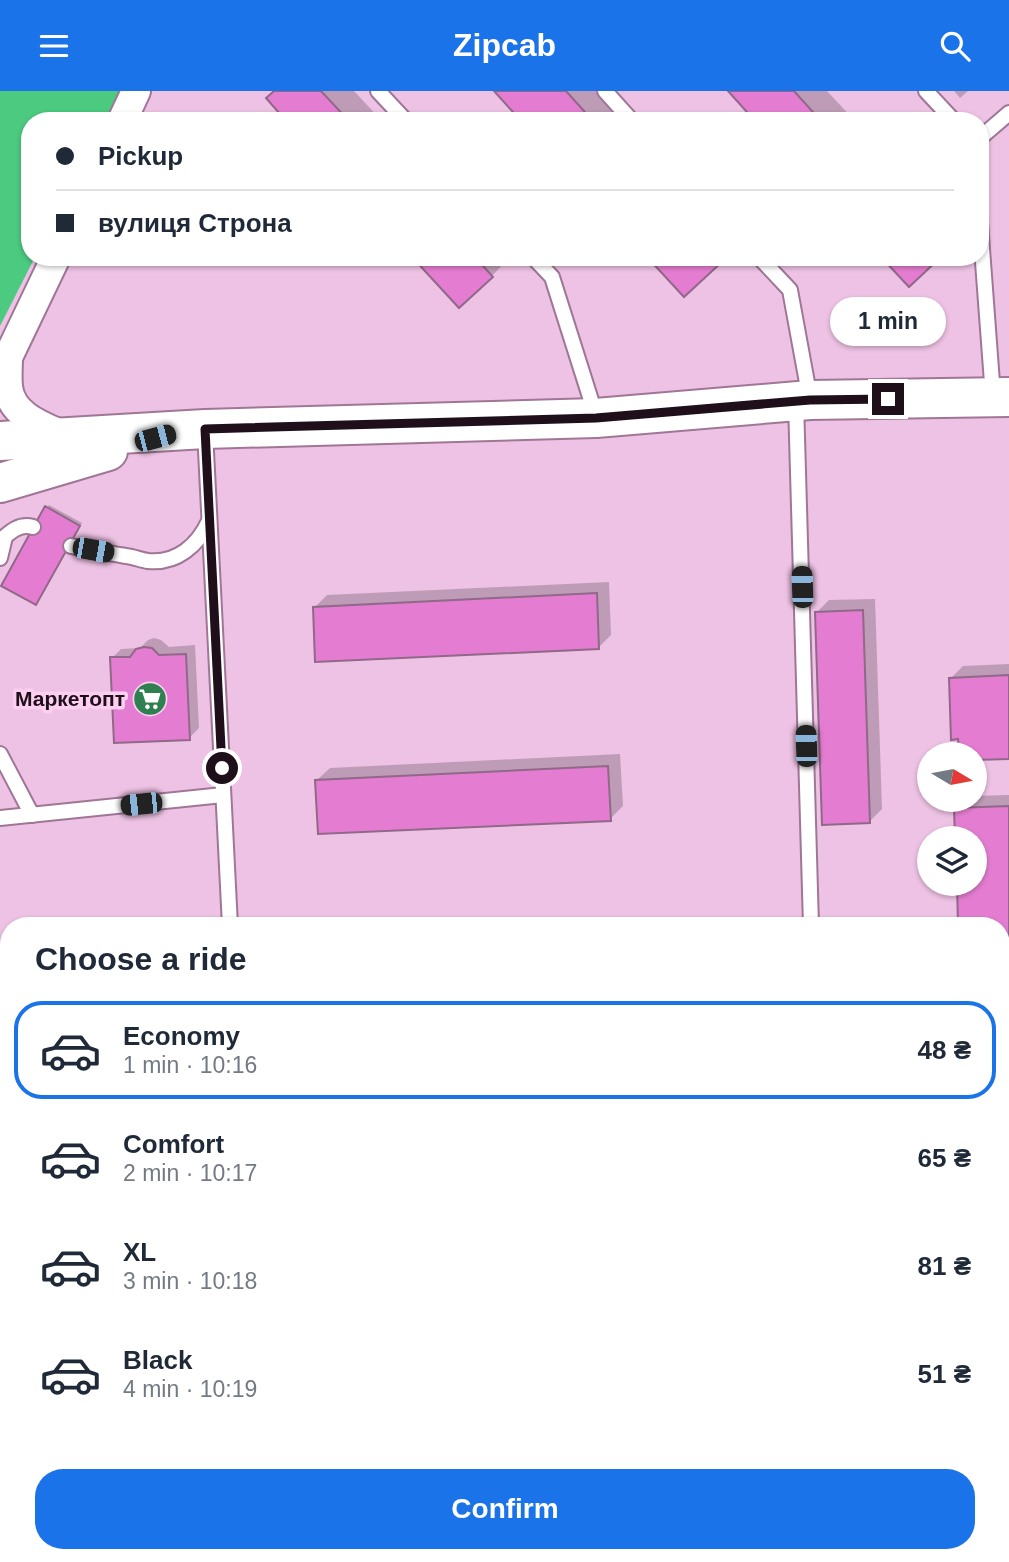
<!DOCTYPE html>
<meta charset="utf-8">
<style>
body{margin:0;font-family:Arial,sans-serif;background:#f6f6f7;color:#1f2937;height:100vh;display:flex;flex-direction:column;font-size:26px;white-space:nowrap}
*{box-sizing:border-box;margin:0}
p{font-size:23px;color:#747a83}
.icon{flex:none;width:38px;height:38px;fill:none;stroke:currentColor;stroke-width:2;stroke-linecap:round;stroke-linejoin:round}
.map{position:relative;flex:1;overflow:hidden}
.side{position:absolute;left:0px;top:826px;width:1010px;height:646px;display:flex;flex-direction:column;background:#fff;border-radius:28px 28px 0 0;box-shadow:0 2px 5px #0004}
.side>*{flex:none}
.guide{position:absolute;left:21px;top:21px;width:968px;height:154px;border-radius:28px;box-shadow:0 2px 5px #0004;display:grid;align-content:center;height:154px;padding:0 35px;background:#fff}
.needle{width:46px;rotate:100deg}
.tools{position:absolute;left:917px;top:651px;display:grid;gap:14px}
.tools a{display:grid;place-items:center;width:70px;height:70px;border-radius:50%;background:#fff;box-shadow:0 2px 5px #0004;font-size:35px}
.end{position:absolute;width:32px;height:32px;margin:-16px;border:9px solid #1e0f1b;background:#fff;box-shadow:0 0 0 4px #fff}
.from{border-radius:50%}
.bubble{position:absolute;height:49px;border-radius:24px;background:#fff;box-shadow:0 2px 5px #0004;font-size:23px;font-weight:800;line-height:49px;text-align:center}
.car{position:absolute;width:21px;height:42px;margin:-21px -10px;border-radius:9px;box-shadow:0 0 5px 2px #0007;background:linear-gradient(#222 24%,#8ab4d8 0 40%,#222 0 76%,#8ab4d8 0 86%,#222 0)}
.guide b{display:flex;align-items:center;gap:24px;height:66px;font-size:26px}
.guide b+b{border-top:2px solid #e0e1e3}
.guide i{width:18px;height:18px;background:#1f2937}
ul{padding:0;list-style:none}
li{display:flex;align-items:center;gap:21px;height:98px;margin:0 14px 10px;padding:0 21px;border:4px solid transparent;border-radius:28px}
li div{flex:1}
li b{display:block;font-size:26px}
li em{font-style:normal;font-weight:800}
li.current{border-color:#1a73e8}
li>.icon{width:63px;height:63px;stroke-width:1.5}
h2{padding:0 35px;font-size:32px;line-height:84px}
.action{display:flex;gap:14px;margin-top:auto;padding:14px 35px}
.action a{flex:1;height:80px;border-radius:28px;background:#1a73e8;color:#fff;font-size:28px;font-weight:800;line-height:80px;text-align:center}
header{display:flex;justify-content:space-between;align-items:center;height:91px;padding:0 35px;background:#1a73e8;color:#fff;font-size:32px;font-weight:800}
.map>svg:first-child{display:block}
</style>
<header><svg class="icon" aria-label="menu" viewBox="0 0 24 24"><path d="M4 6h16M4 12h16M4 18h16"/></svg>Zipcab<svg class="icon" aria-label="search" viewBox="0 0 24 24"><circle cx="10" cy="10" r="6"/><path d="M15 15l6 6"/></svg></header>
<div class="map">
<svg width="1009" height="1471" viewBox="0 0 1009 1471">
<rect width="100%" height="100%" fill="#eec2e4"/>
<polygon fill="#4bca80" points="0,0 120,0 105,30 30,30 30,166 35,166 0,235"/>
<g fill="#0003">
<polygon points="275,0 354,0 382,30 289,30"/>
<polygon points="496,0 599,0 626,30 524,30"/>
<polygon points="730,0 827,0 855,30 758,30"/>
<polygon points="954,0 968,0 960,7"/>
<polygon points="415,166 508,166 509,167 492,185"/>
<polygon points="49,414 82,432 36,512 47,416"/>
<polygon points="609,491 611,544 599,556 315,516 327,504"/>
<polygon points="875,508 882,718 870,730 816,522 829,509"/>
<polygon points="154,547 161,549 169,556 195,554 199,637 189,647 112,567 121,558 140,557 148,549"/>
<polygon points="1009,573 1009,666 975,667 975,663 961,663 960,647 951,587 963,575"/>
<polygon points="620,663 623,715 610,728 317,689 330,677"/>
<polygon points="1009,704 1009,923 1001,923 1001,835 960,835 959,793 975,793 975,747 957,747 956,718 965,709 975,709 975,705"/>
</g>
<g fill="#e47dd1" stroke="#906888" stroke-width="2">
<polygon points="274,0 321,0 349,30 286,30 266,7"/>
<polygon points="494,0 566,0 593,30 521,30"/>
<polygon points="728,0 794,0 821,30 755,30"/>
<polygon points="412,166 475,166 493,186 459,217"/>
<polygon points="647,166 719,166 723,170 684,206"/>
<polygon points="881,166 941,166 909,196"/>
<polygon points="45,415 80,435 36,514 1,495"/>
<polygon points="597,502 599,558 315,571 313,516"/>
<polygon points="863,519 870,732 822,734 815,521"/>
<polygon points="144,556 152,557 159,564 186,563 190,649 114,652 110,566 130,566 136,558"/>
<polygon points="1009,584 1009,668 975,669 975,663 959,663 958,648 951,649 949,587"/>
<polygon points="608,675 611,730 318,743 315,689"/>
<polygon points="1009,715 1009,925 1001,925 1001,835 958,835 957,793 975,793 975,747 955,747 954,717"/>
</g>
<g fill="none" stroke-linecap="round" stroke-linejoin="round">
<g stroke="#a07696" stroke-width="18">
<g id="lane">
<polyline points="378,0 406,30"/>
<polyline points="605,0 632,30"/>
<polyline points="926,0 954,30"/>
<polyline points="980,47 1009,22"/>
<polyline points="980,131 993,305"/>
<polyline points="533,166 552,186 596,325"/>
<polyline points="759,166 790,199 810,308"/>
<polyline points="796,311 811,835"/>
<polyline points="205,340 230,835"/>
<path d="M0,450C10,441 19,432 33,436"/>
<path d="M71,455C90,459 108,462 126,465C134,466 141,469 148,470C177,473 198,454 209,430"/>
<polyline points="0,467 5,446"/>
<polyline points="0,663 32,724"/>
<polyline points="0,727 223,704"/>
<polyline points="1001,998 1009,998"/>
</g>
</g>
<g stroke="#a07696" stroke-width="32">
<g id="street">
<polyline points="122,30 136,0"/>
<path d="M8,266C8,275 7,285 8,295C10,324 42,335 65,345"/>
<polyline points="0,283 56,166"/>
</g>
</g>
<g stroke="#a07696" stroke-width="42">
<g id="secondary">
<polyline points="0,350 205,338 596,327 810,309 1009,306"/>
<polyline points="0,392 108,360"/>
</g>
</g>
<use href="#lane" stroke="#fff" stroke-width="14"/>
<use href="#street" stroke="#fff" stroke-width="28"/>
<use href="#secondary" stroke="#fff" stroke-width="38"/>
</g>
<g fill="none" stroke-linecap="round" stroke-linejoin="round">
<polyline stroke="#1e0f1b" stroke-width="9" points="222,677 205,338 596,327 810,309 888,308"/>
</g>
<defs>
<g id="supermarket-disc" transform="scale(1.75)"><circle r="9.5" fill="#2f8051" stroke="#fccff1"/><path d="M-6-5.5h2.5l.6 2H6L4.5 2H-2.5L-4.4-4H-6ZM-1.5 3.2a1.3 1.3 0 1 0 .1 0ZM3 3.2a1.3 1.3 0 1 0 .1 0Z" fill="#fff"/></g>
</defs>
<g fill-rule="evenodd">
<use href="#supermarket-disc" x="150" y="608"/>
</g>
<g text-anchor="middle" stroke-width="7" stroke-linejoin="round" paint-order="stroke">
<g font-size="21" font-weight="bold" fill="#1e0f1b" stroke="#fccff1" text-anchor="end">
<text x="125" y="615">Маркетопт</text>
</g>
</g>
</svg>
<div class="tools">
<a><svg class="needle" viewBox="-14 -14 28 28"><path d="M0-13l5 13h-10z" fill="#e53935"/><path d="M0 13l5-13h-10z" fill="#747a83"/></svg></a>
<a><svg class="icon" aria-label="layers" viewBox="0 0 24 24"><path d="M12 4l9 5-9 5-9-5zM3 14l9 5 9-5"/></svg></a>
</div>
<i class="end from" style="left:222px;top:677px"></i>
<i class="end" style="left:888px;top:308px"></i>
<div class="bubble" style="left:830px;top:206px;width:116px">1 min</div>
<i class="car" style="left:155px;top:347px;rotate:75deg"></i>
<i class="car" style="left:93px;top:459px;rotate:100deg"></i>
<i class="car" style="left:802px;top:496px;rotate:358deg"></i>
<i class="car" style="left:806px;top:655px;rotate:358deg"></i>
<i class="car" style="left:141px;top:713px;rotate:264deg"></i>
<div class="guide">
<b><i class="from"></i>Pickup</b>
<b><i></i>вулиця Строна</b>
</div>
<section class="side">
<h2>Choose a ride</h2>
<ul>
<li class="current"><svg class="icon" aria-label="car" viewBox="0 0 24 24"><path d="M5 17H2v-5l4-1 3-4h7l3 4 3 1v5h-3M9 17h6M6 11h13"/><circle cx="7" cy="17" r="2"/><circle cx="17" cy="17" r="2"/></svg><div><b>Economy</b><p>1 min · 10:16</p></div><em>48 ₴</em></li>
<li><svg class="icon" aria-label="car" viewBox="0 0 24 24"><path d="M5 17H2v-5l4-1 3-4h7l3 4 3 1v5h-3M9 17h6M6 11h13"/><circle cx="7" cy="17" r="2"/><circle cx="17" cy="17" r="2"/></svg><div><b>Comfort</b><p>2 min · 10:17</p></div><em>65 ₴</em></li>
<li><svg class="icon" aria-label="car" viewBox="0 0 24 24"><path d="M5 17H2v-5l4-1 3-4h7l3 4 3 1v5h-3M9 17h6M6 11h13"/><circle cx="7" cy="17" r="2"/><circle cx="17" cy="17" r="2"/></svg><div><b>XL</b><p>3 min · 10:18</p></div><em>81 ₴</em></li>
<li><svg class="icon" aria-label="car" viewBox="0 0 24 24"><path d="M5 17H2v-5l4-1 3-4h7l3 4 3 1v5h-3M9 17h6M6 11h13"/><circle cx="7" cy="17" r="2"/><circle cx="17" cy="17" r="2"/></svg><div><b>Black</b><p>4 min · 10:19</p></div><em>51 ₴</em></li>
</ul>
<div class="action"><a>Confirm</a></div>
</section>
</div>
